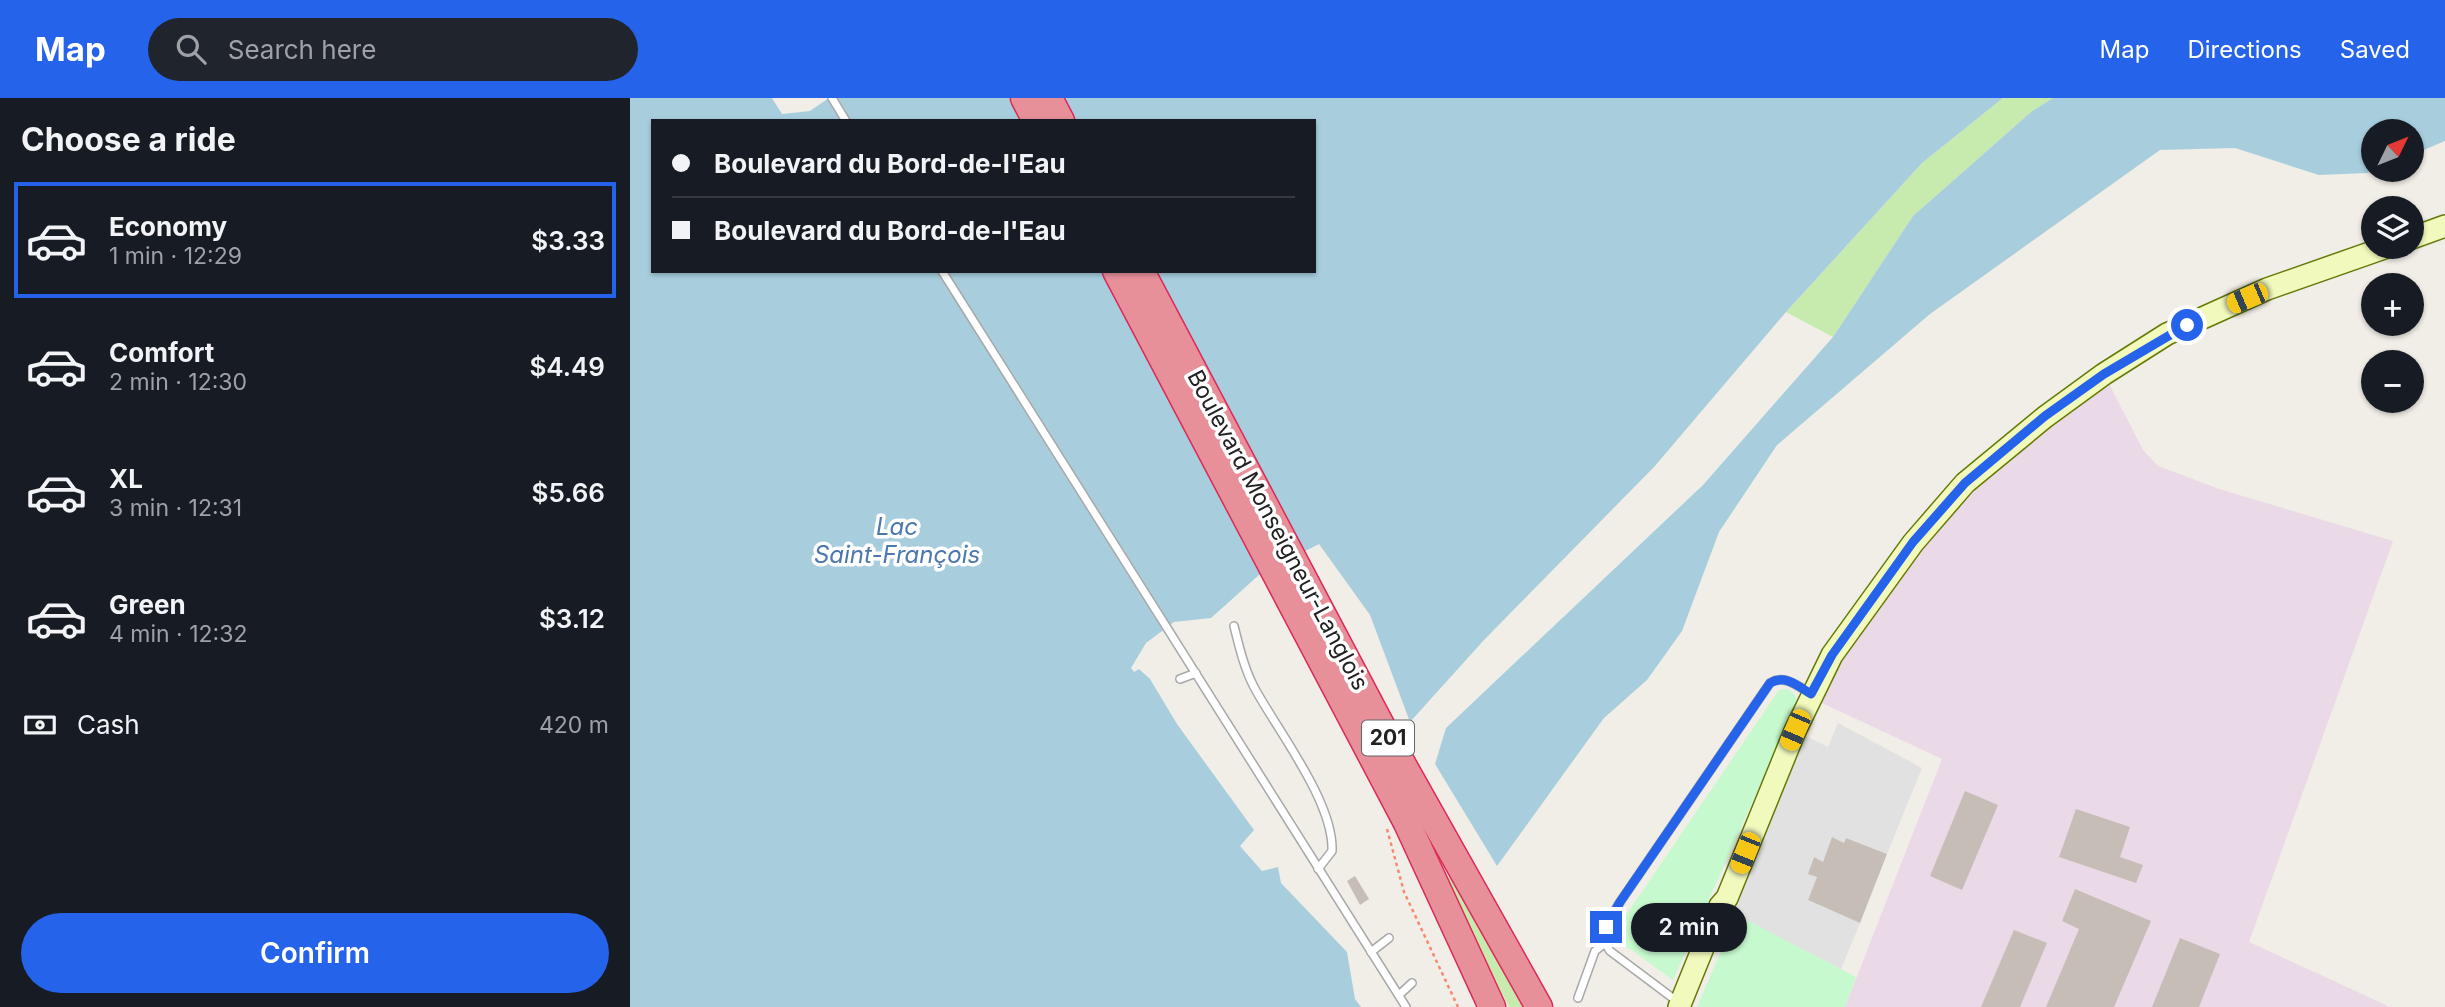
<!DOCTYPE html>
<meta charset="utf-8">
<style>
body{margin:0;font-family:Inter,sans-serif;background:#20242c;color:#f1f3f6;height:100vh;display:flex;flex-direction:column;font-size:26px;white-space:nowrap}
*{box-sizing:border-box;margin:0}
p{font-size:23px;color:#9ea1a6}
.icon{flex:none;width:38px;height:38px;fill:none;stroke:currentColor;stroke-width:2;stroke-linecap:round;stroke-linejoin:round}
.map{position:relative;flex:1;overflow:hidden}
.details{display:flex;flex-direction:column;background:#171b24;width:630px}
.details>*{flex:none}
.top-card{position:absolute;left:21px;top:21px;width:665px;height:154px;border-radius:0px;box-shadow:0 2px 5px #0004;display:grid;align-content:center;height:154px;padding:0 21px;background:#171b24}
.needle{width:46px;rotate:47deg}
.fabs{position:absolute;left:1731px;top:21px;display:grid;gap:14px}
.fabs a{display:grid;place-items:center;width:63px;height:63px;border-radius:50%;background:#171b24;box-shadow:0 2px 5px #0004;font-size:35px}
.end{position:absolute;width:32px;height:32px;margin:-16px;border:9px solid #2563eb;background:#fff;box-shadow:0 0 0 4px #fff}
.from{border-radius:50%}
.bubble{position:absolute;height:49px;border-radius:24px;background:#171b24;box-shadow:0 2px 5px #0004;font-size:23px;font-weight:600;line-height:49px;text-align:center}
.car{position:absolute;width:21px;height:42px;margin:-21px -10px;border-radius:9px;box-shadow:0 0 5px 2px #0007;background:linear-gradient(#f5c518 24%,#345 0 40%,#f5c518 0 76%,#345 0 86%,#f5c518 0)}
.top-card b{display:flex;align-items:center;gap:24px;height:66px;font-size:26px}
.top-card b+b{border-top:2px solid #363941}
.top-card i{width:18px;height:18px;background:#f1f3f6}
ul{padding:0;list-style:none}
li{display:flex;align-items:center;gap:21px;height:116px;margin:0 14px 10px;padding:0 7px;border:4px solid transparent;border-radius:0px}
li div{flex:1}
li b{display:block;font-size:26px}
li em{font-style:normal;font-weight:600}
li.selected{border-color:#2563eb}
li>.icon{width:63px;height:63px;stroke-width:1.5}
h2{padding:0 21px;font-size:32px;line-height:84px}
.pay{display:flex;align-items:center;gap:18px;height:77px;padding:0 21px;font-size:26px}
.pay p{margin-inline-start:auto}
.cta{display:flex;gap:14px;margin-top:auto;padding:14px 21px}
.cta a{flex:1;height:80px;border-radius:42px;background:#2563eb;color:#fff;font-size:28px;font-weight:600;line-height:80px;text-align:center}
header{display:flex;align-items:center;gap:42px;box-sizing:border-box;height:98px;padding:0 35px;background:#2563eb;color:#fff}
header strong{font-size:33px}
nav{display:flex;gap:38px;margin-inline-start:auto;font-size:24px}
.search{width:490px;height:63px;background:#20242c;display:flex;align-items:center;gap:18px;box-sizing:border-box;padding:0 24px;border-radius:38px;color:#9ea1a6;font-size:26px}
main{display:flex;flex:1;min-height:0}
.map>svg:first-child{display:block}
</style>
<header>
<strong>Map</strong>
<div class="search"><svg class="icon" aria-label="search" viewBox="0 0 24 24"><circle cx="10" cy="10" r="6"/><path d="M15 15l6 6"/></svg>Search here</div>
<nav><a>Map</a><a>Directions</a><a>Saved</a></nav>
</header>
<main>
<section class="details">
<h2>Choose a ride</h2>
<ul>
<li class="selected"><svg class="icon" aria-label="car" viewBox="0 0 24 24"><path d="M5 17H2v-5l4-1 3-4h7l3 4 3 1v5h-3M9 17h6M6 11h13"/><circle cx="7" cy="17" r="2"/><circle cx="17" cy="17" r="2"/></svg><div><b>Economy</b><p>1 min · 12:29</p></div><em>$3.33</em></li>
<li><svg class="icon" aria-label="car" viewBox="0 0 24 24"><path d="M5 17H2v-5l4-1 3-4h7l3 4 3 1v5h-3M9 17h6M6 11h13"/><circle cx="7" cy="17" r="2"/><circle cx="17" cy="17" r="2"/></svg><div><b>Comfort</b><p>2 min · 12:30</p></div><em>$4.49</em></li>
<li><svg class="icon" aria-label="car" viewBox="0 0 24 24"><path d="M5 17H2v-5l4-1 3-4h7l3 4 3 1v5h-3M9 17h6M6 11h13"/><circle cx="7" cy="17" r="2"/><circle cx="17" cy="17" r="2"/></svg><div><b>XL</b><p>3 min · 12:31</p></div><em>$5.66</em></li>
<li><svg class="icon" aria-label="car" viewBox="0 0 24 24"><path d="M5 17H2v-5l4-1 3-4h7l3 4 3 1v5h-3M9 17h6M6 11h13"/><circle cx="7" cy="17" r="2"/><circle cx="17" cy="17" r="2"/></svg><div><b>Green</b><p>4 min · 12:32</p></div><em>$3.12</em></li>
</ul>
<div class="pay"><svg class="icon" aria-label="cash" viewBox="0 0 24 24"><path d="M3 7h18v10H3z"/><circle cx="12" cy="12" r="2"/></svg>Cash<p>420 m</p></div>
<div class="cta"><a>Confirm</a></div>
</section>
<div class="map">
<svg width="1815" height="909" viewBox="0 0 1815 909">
<rect width="100%" height="100%" fill="#f1eee7"/>
<polygon fill="#ead9e6" points="1474,276 1513,352 1528,368 1589,391 1763,443 1619,844 1760,909 1215,909 1312,661 1190,604 1241,503 1283,445"/>
<g fill="#c7eaae">
<polygon points="1373,0 1423,0 1401,14 1283,118 1203,239 1156,214 1292,65"/>
<polygon points="821,777 897,909 879,909 816,782"/>
</g>
<g fill="#c6f9ce">
<polygon points="1158,591 1165,597 1167,604 1043,882 982,838 1149,592"/>
<polygon points="1107,816 1226,879 1215,909 1067,909"/>
</g>
<polygon fill="#e1e1e1" points="1208,625 1292,670 1257,756 1216,740 1214,745 1202,739 1193,764 1183,760 1179,775 1187,779 1178,802 1230,825 1211,871 1090,808 1165,633 1198,649"/>
<g fill="#a8cede" fill-rule="evenodd">
<path d="M0,0H142L152,16L180,13L199,0H1373L1292,65L1156,214L1024,369L854,542L780,624L740,517L689,446L629,477L581,520L544,524L516,545L501,570L504,574L509,571L520,581L547,626L624,732L610,748L632,773L648,769L651,785L717,854L725,901L731,909H0ZM23,23H684V173H23Z"/>
<polygon points="1423,0 1815,0 1815,43 1782,57 1782,33 1743,33 1743,72 1745,72 1737,75 1689,77 1605,50 1530,52 1300,216 1147,347 1089,434 1052,533 1017,582 974,620 867,768 805,666 816,630 1073,387 1203,239 1283,118 1401,14"/>
</g>
<g fill="#c6beb6">
<polygon points="1335,693 1368,707 1332,792 1300,778"/>
<polygon points="1446,711 1500,729 1490,759 1513,767 1506,785 1429,759"/>
<polygon points="1202,739 1214,745 1216,740 1257,756 1230,825 1178,802 1187,779 1178,776 1184,759 1193,764"/>
<polygon points="725,778 739,801 730,807 717,783"/>
<polygon points="1445,791 1521,823 1484,909 1416,909 1449,831 1432,823"/>
<polygon points="1384,832 1417,845 1390,909 1351,909"/>
<polygon points="1550,840 1590,856 1569,909 1522,909"/>
</g>
<g fill="none" stroke-linecap="round" stroke-linejoin="round">
<g stroke="#a8a8a8" stroke-width="10">
<g id="lane">
<polyline points="202,0 216,23"/>
<polyline points="312,173 776,909"/>
<path d="M604,528C609,548 614,570 624,589C647,632 704,704 702,753L688,771"/>
<polyline points="550,581 566,575"/>
<polyline points="741,854 759,840"/>
<polyline points="769,897 782,885"/>
<polyline points="948,900 965,853 975,845"/>
<path d="M1048,904L980,853C967,836 981,820 990,804L1140,585C1155,576 1167,588 1180,595"/>
</g>
</g>
<g stroke="#647a06" stroke-width="24">
<g id="secondary">
<polyline points="1782,140 1815,128"/>
<polyline points="1049,909 1090,808 1097,800 1165,633 1202,557 1283,445 1335,385 1415,319 1474,276 1537,236 1637,191 1757,149"/>
</g>
</g>
<g stroke="#db2958" stroke-width="29">
<g id="highway">
<polyline points="394,0 406,23"/>
<polyline points="419,0 431,23"/>
<polyline points="486,173 777,725 862,909"/>
<polyline points="511,173 760,644 909,909"/>
</g>
</g>
<polyline stroke="#f98870" stroke-width="2.5" stroke-dasharray="3.5 3.5" stroke-linecap="butt" points="757,731 774,794 828,909"/>
<use href="#lane" stroke="#fff" stroke-width="7"/>
<use href="#secondary" stroke="#f2f9bd" stroke-width="21"/>
<use href="#highway" stroke="#e7909a" stroke-width="26"/>
</g>
<g fill="none" stroke-linecap="round" stroke-linejoin="round">
<path stroke="#2563eb" stroke-width="9" d="M976,829L990,804L1140,585C1155,576 1168,588 1181,596L1202,557L1283,444L1335,385L1415,318L1474,276L1557,227"/>
</g>
<g text-anchor="middle" stroke-width="7" stroke-linejoin="round" paint-order="stroke">
<rect fill="#fff" stroke="#646464" stroke-width="2" x="732" y="622.5" width="52" height="35" rx="5"/>
<g font-size="21" font-weight="bold" fill="#212121">
<text x="758" y="647">201</text>
</g>
<g font-size="23" fill="#212121" stroke="#fff">
<text transform="translate(648 432) rotate(62)" y="8">Boulevard Monseigneur-Langlois</text>
</g>
<g font-size="24" font-style="italic" fill="#4c77b1" stroke="#fff">
<text x="267" y="437">Lac<tspan x="267" dy="28">Saint-François</tspan></text>
</g>
</g>
</svg>
<div class="fabs">
<a><svg class="needle" viewBox="-14 -14 28 28"><path d="M0-13l5 13h-10z" fill="#e53935"/><path d="M0 13l5-13h-10z" fill="#9ea1a6"/></svg></a>
<a><svg class="icon" aria-label="layers" viewBox="0 0 24 24"><path d="M12 4l9 5-9 5-9-5zM3 14l9 5 9-5"/></svg></a>
<a>+</a>
<a>−</a>
</div>
<i class="end from" style="left:1557px;top:227px"></i>
<i class="end" style="left:976px;top:829px"></i>
<div class="bubble" style="left:1001px;top:805px;width:116px">2 min</div>
<i class="car" style="left:1617px;top:200px;rotate:247deg"></i>
<i class="car" style="left:1165px;top:632px;rotate:203deg"></i>
<i class="car" style="left:1115px;top:755px;rotate:202deg"></i>
<div class="top-card">
<b><i class="from"></i>Boulevard du Bord-de-l'Eau</b>
<b><i></i>Boulevard du Bord-de-l'Eau</b>
</div>
</div>
</main>
